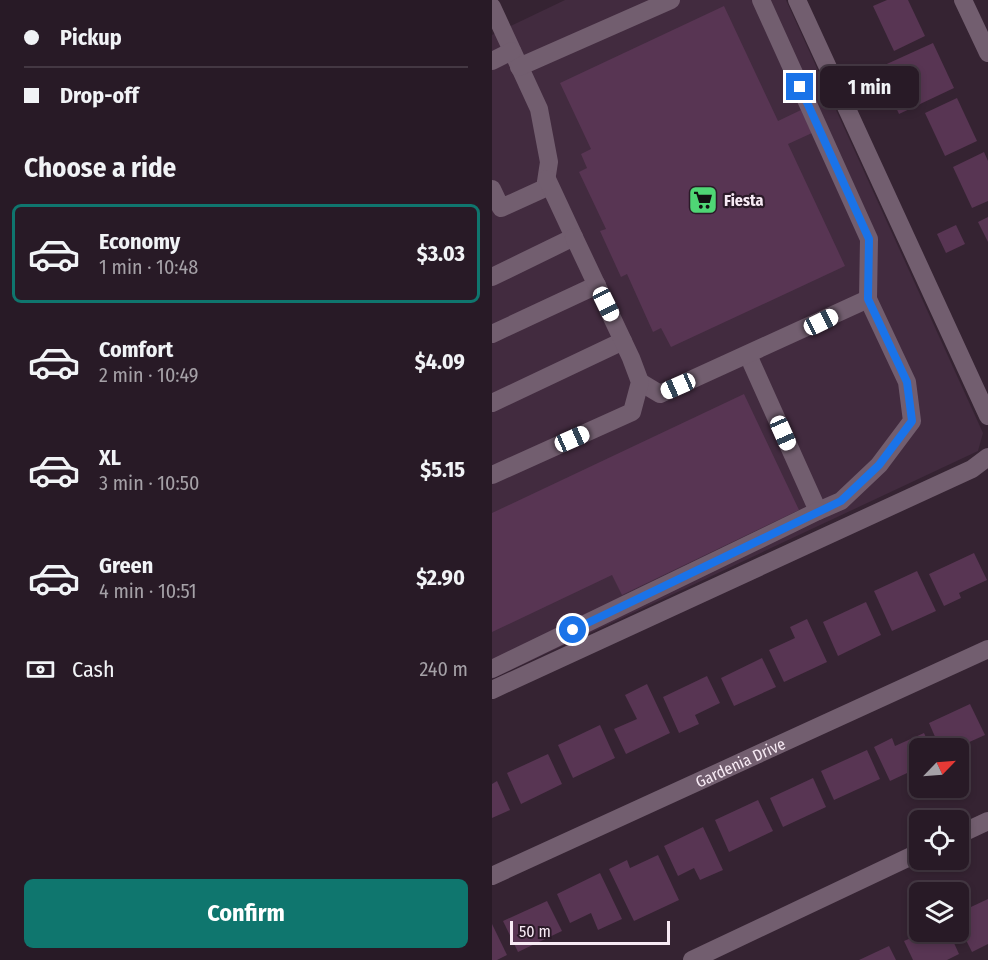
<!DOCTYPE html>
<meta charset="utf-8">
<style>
body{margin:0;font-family:"Fira Sans Condensed",sans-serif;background:#30232e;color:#f1f3f6;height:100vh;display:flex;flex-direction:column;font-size:22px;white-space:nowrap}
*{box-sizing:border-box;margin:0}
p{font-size:20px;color:#a5a1a7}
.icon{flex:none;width:33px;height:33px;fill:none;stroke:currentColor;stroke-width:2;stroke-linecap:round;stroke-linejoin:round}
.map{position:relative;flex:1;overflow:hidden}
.details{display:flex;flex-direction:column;background:#281a26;width:492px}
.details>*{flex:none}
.banner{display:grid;align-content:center;height:132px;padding:0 24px;background:#281a26}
.needle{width:39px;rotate:65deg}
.fabs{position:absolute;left:417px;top:738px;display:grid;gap:12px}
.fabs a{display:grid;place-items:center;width:60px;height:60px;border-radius:9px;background:#281a26;box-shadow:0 3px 9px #0003,0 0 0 2px #443843;font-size:30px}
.scale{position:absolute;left:18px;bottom:15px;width:160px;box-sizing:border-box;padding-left:6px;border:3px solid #f7eaf4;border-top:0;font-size:16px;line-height:21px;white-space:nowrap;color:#f7eaf4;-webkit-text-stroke:4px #2b1a28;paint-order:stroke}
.end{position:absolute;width:27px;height:27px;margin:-14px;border:8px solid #1a73e8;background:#fff;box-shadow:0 0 0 3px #fff}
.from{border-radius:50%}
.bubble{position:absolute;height:42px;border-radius:9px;background:#281a26;box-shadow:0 3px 9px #0003,0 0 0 2px #443843;font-size:20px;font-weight:700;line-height:42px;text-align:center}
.car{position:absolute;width:18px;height:36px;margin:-18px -9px;border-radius:8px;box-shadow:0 0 4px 2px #0007;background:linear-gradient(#fff 24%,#345 0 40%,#fff 0 76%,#345 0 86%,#fff 0)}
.banner b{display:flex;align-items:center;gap:21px;height:57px;font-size:22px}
.banner b+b{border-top:2px solid #443843}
.banner i{width:15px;height:15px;background:#f1f3f6}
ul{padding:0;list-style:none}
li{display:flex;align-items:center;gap:18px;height:99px;margin:0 12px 9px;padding:0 12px;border:3px solid transparent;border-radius:9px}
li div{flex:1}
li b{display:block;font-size:22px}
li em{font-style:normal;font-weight:700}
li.on{border-color:#0f766e}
li>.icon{width:54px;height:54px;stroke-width:1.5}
h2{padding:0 24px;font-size:27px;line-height:72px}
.pay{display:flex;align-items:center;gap:15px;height:66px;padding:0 24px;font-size:22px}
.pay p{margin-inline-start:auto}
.cta{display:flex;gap:12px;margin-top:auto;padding:12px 24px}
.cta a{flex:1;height:69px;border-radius:9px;background:#0f766e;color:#fff;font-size:24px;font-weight:700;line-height:69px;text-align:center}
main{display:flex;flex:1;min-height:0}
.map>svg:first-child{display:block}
</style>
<main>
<section class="details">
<div class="banner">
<b><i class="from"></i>Pickup</b>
<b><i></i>Drop-off</b>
</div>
<h2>Choose a ride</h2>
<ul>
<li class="on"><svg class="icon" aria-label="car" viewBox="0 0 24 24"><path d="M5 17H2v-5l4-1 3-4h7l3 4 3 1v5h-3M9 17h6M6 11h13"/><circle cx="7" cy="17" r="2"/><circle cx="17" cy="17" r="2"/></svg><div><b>Economy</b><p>1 min · 10:48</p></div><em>$3.03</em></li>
<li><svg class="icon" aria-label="car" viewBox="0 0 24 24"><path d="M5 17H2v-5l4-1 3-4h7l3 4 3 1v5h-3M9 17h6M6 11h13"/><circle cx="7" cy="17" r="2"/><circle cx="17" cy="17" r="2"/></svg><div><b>Comfort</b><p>2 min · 10:49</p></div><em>$4.09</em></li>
<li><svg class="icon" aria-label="car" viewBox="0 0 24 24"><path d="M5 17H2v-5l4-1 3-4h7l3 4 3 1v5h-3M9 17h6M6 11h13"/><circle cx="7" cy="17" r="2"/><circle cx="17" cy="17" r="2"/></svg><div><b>XL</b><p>3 min · 10:50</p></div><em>$5.15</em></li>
<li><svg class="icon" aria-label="car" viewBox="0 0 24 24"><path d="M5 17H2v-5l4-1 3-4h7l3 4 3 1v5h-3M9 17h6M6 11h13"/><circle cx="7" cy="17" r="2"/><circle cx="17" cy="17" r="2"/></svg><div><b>Green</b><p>4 min · 10:51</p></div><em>$2.90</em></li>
</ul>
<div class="pay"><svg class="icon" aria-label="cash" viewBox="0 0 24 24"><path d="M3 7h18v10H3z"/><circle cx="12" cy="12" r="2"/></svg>Cash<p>240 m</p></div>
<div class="cta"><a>Confirm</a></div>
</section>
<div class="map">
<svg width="496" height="960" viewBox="0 0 496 960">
<rect width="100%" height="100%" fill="#352332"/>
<polygon fill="#422b3f" points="73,0 294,0 491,433 486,451 0,679 0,35"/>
<g fill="#583553">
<polygon points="395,0 416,0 433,36 402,51 381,6"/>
<polygon points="232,6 286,121 309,110 320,133 296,144 353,266 179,347 169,328 161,332 135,274 129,277 108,231 114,229 87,172 95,168 89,154 99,149 68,83"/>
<polygon points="441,43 462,88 407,114 386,68"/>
<polygon points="465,98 485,141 453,156 433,113"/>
<polygon points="492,152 496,161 496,201 480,208 461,167"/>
<polygon points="496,217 496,242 486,222"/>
<polygon points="464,225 473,244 454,253 445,234"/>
<polygon points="252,394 307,510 130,595 120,575 0,632 0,513"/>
<polygon points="482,553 495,580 467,593 469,598 452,606 437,574"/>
<polygon points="425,571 444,611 400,631 382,591"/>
<polygon points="374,602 389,635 346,656 331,622"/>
<polygon points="315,619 335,662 292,682 277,650 303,638 298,627"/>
<polygon points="270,658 284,687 242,706 229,678"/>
<polygon points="215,676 228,703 203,715 207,724 187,733 171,697"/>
<polygon points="155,684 178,733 134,754 122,729 145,719 133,695"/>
<polygon points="478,704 493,735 464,748 448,748 437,723"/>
<polygon points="108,725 123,758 81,778 66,745"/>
<polygon points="432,733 439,748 428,748 428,767 398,781 382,747 400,738 403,746"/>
<polygon points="375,750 388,779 342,800 329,771"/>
<polygon points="56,754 70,784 29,804 15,773"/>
<polygon points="321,778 334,807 291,827 278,798"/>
<polygon points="5,781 18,810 0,818 0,784"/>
<polygon points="266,800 281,831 237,852 223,820"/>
<polygon points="211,827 231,870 208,880 202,868 186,876 172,846"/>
<polygon points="166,855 187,900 142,921 117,869 135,860 138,868"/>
<polygon points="108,873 130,919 106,930 99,913 78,923 65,894"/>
<polygon points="496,899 496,944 480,952 466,924 466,913"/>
<polygon points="55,901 70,931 26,952 11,921"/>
<polygon points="0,924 15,955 5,960 0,960"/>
<polygon points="433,932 457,932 467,954 455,960 421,960 412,941"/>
<polygon points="397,946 404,960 367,960"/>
</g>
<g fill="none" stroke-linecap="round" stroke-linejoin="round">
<g stroke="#725e6f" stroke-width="18">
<polyline points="305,0 496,416"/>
<polyline points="471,0 496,53"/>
<polyline points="0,7 47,109 57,162 53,188 9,208 0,189"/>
<polyline points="0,61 20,51"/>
<polyline points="27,67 179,0"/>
<polyline points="0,277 82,237 55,179"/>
<polyline points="0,334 105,285"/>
<polyline points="256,355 326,511 349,501 387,465 420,421 415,382 376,299"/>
<polyline points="148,382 168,394 376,299 377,239 269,0"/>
<polyline points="0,403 131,341"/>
<polyline points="0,475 140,412 148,382 139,358 82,237"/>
<polyline points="0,669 326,511"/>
<polyline points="0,690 480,469 496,457"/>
<polyline points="466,835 496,821"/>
<path id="s1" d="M0,876L496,649"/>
<polyline points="200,960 428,852"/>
</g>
</g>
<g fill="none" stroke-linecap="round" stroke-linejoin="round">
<polyline stroke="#1a73e8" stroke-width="8" points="81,630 349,501 387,465 420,421 415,382 376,299 377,239 308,87"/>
</g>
<defs>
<g id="supermarket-square" transform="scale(1.5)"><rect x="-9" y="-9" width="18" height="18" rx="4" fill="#4fd675" stroke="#2b1a28"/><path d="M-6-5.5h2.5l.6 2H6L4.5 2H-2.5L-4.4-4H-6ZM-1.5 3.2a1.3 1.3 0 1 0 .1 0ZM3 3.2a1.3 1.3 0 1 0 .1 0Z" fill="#111"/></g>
</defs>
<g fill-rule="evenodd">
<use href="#supermarket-square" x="211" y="200"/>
</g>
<g text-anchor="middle" stroke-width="4.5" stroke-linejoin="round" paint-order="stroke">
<g font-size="16" font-weight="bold" fill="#f7eaf4" stroke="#2b1a28" text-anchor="start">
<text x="232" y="206">Fiesta</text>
</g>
<g font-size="16" fill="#f7eaf4" stroke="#2b1a28">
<text dy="6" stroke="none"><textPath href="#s1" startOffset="273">Gardenia Drive</textPath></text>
</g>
</g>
</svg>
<div class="fabs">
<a><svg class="needle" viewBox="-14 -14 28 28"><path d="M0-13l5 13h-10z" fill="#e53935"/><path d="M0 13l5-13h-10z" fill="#a5a1a7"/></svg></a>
<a><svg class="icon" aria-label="locate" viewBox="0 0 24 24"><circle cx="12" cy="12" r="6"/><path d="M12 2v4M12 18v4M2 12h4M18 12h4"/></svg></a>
<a><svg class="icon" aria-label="layers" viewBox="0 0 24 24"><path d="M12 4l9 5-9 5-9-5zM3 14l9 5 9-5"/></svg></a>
</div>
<div class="scale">50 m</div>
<i class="end from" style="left:81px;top:630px"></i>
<i class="end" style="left:308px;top:87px"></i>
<div class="bubble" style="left:328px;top:66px;width:99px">1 min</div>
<i class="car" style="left:114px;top:304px;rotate:154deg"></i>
<i class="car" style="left:329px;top:322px;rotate:64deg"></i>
<i class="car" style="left:186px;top:386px;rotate:246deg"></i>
<i class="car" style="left:291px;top:433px;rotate:156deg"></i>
<i class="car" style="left:80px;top:439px;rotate:66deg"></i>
</div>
</main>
